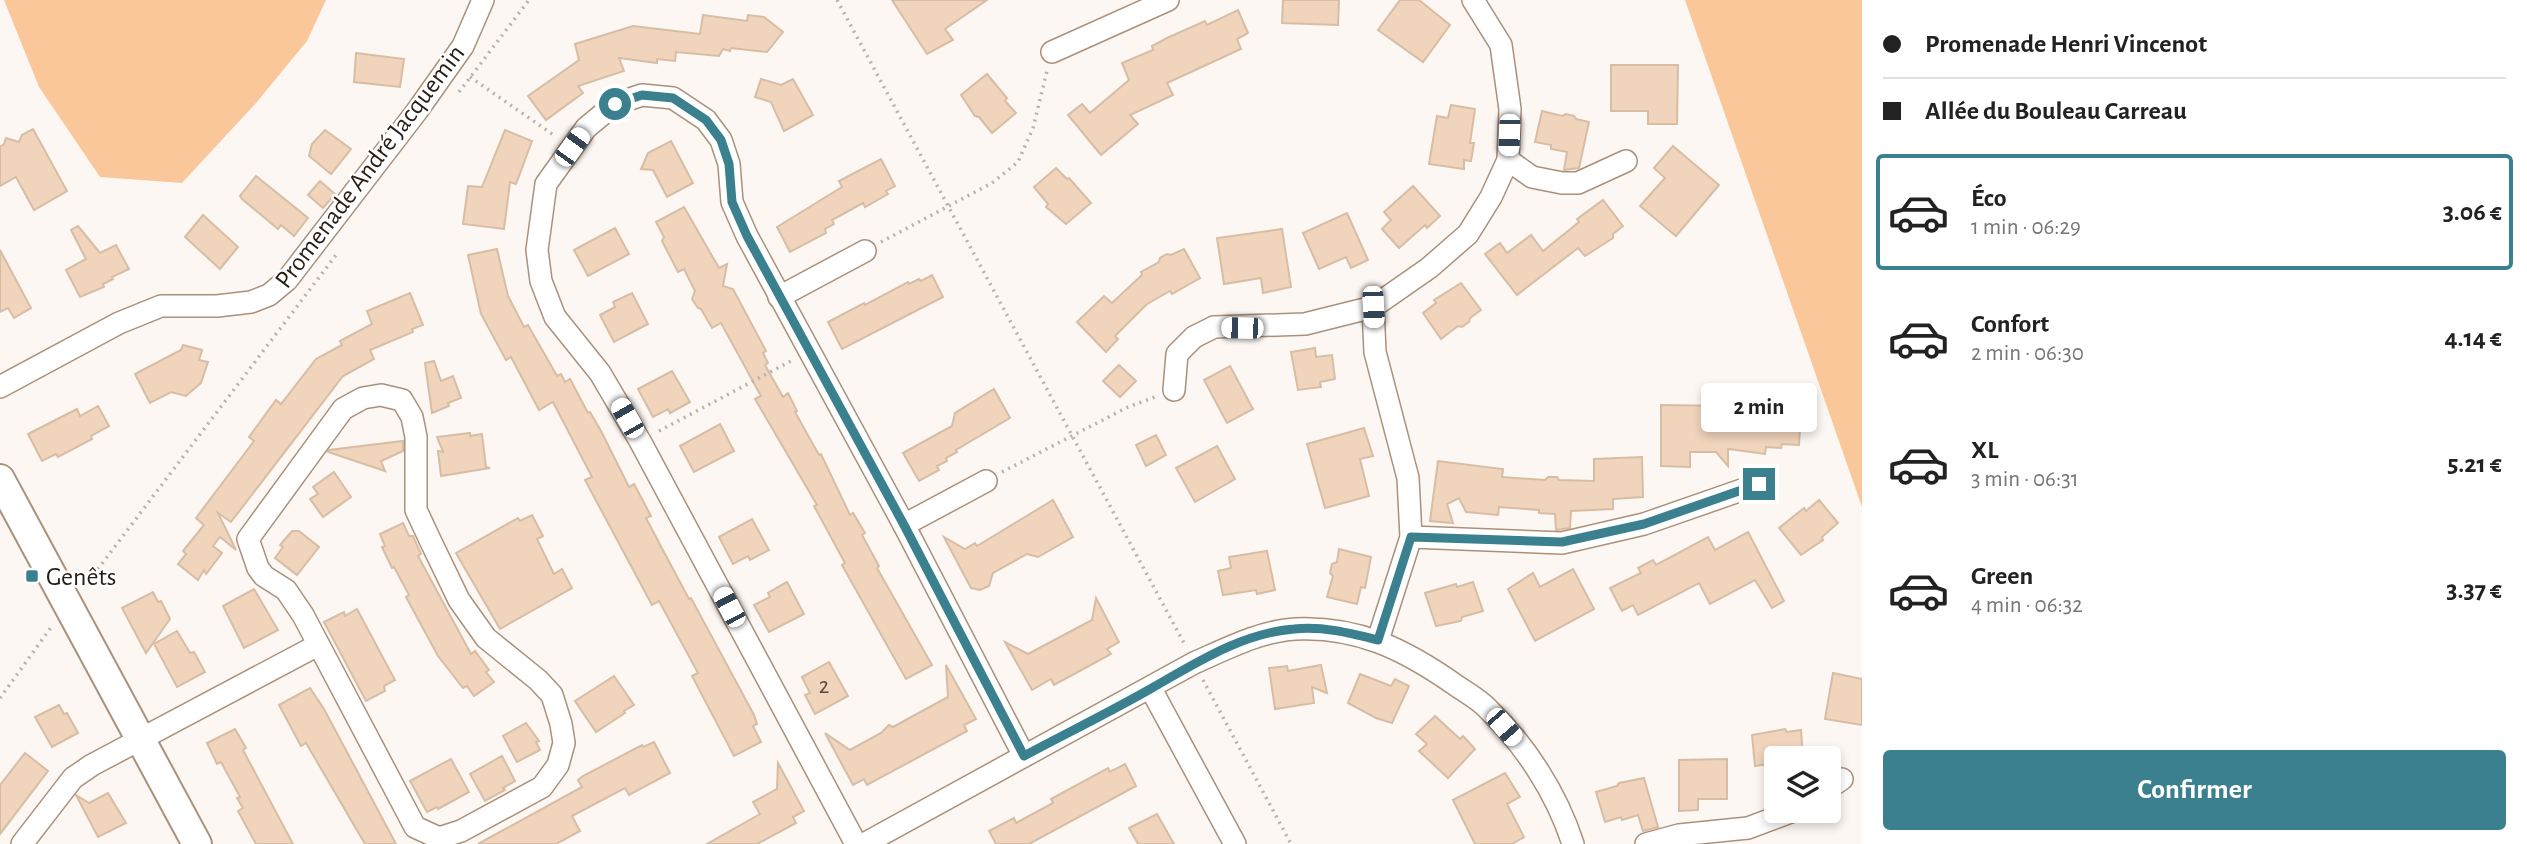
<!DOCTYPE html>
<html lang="fr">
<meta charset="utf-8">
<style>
body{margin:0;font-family:"Alegreya Sans",sans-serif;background:#f6f6f6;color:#222;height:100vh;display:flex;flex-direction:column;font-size:26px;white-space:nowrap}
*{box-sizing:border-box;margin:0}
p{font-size:23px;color:#767676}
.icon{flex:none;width:38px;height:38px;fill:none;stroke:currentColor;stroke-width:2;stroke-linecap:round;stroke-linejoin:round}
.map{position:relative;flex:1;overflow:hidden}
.side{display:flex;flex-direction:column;background:#fff;width:665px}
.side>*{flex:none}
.hud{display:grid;align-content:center;height:154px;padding:0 21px;background:#fff}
.fabs{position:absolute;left:1764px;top:746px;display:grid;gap:14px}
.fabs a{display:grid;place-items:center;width:77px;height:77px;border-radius:7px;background:#fff;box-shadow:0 4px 10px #0003;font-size:35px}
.end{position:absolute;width:32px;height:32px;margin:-16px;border:9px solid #3b808e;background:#fff;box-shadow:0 0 0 4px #fff}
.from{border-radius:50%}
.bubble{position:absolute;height:49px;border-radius:7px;background:#fff;box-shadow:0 4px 10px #0003;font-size:23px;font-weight:700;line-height:49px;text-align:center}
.car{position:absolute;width:21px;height:42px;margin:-21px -10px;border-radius:9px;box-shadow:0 0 5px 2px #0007;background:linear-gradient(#fff 24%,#345 0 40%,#fff 0 76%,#345 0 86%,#fff 0)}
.hud b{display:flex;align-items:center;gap:24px;height:66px;font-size:26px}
.hud b+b{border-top:2px solid #e0e0e0}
.hud i{width:18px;height:18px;background:#222}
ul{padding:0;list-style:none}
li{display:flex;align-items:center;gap:21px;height:116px;margin:0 14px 10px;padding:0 7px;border:4px solid transparent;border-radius:7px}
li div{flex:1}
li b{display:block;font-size:26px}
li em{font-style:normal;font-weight:700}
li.on{border-color:#3b808e}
li>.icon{width:63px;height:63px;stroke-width:1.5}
.primary-button{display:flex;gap:14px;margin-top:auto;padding:14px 21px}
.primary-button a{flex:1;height:80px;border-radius:7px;background:#3b808e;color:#fff;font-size:28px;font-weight:700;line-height:80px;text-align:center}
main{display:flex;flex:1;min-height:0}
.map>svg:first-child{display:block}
</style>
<main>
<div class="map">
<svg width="1862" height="844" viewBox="0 0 1862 844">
<rect width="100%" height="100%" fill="#fcf7f2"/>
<g fill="#fac79a">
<polygon points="4,0 326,0 307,41 256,103 182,183 100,177 39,87"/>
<polygon points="1685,0 1862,0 1862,507"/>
</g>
<g fill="#f0d4bc" stroke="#d8bda5" stroke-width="2">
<polygon points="892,0 987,0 945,29 953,40 927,54"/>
<polygon points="1283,0 1339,0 1338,25 1282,23"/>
<polygon points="1400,0 1419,0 1450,25 1423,62 1378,30"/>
<polygon points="1238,10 1248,33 1237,39 1241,49 1167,83 1173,95 1130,115 1138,124 1101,155 1068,115 1082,104 1090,113 1129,80 1122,63 1153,50 1152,46 1167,38 1205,21 1207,25"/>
<polygon points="703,15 747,21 748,15 764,17 783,32 767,52 731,48 730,51 723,49 719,56 676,52 675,61 657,59 657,63 619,58 624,71 578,86 583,93 546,120 528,96 579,60 575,44 633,26 700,34"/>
<polygon points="356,53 404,59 400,87 354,82"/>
<polygon points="1611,65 1678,65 1677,124 1648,124 1648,111 1611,111"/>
<polygon points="987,74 1007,98 1005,101 1016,113 992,133 979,117 975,116 961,95"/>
<polygon points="761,79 781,85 793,79 813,115 784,131 771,102 755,97"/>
<polygon points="1451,105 1475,109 1470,143 1474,143 1471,161 1464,160 1464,169 1429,164 1437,116 1448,118"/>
<polygon points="1542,111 1562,116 1566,114 1574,116 1576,119 1589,122 1579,168 1564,170 1567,152 1551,149 1551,145 1535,142"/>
<polygon points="33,129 67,191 34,210 16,177 0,186 0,147 4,144 6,138 19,142 22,135"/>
<polygon points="325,130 351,149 331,174 309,156 312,144"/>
<polygon points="505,130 532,141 516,184 510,182 504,229 463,224 468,186 482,187"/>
<polygon points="671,141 693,183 667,197 653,170 641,169 648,153"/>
<polygon points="1673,146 1719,185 1676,236 1640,206 1665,178 1654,168"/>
<polygon points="881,159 895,186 886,191 888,194 865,207 863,203 832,220 834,224 825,229 826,233 790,252 777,227 842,187 839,181"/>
<polygon points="1056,168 1067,179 1069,178 1091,203 1066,224 1046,207 1048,204 1034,187"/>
<polygon points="256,176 308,218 294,236 281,225 278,229 242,199 240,196"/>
<polygon points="320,181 335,194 323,208 308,195"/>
<polygon points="1413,186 1440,216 1427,228 1425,225 1399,248 1382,229 1391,220 1384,212"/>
<polygon points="1603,200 1623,226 1613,234 1613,238 1585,256 1578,248 1517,295 1485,254 1500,243 1507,253 1531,235 1543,251 1579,222 1577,219"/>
<polygon points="684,207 719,268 727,264 723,286 733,289 766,351 763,353 768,363 765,365 783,397 788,393 797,411 795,412 819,455 821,454 850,515 853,513 865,533 862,535 879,566 877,568 932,665 906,679 842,565 845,563 814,506 817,505 755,399 761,396 721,323 712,328 701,309 698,308 692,299 695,291 684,269 678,272 662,241 664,237 656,222"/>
<polygon points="1347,213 1368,260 1351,268 1346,257 1319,269 1303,233"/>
<polygon points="203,215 238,247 220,269 185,237"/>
<polygon points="78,226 100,253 116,245 129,269 112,277 113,279 103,284 104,287 80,297 66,270 86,259 71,230"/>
<polygon points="615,228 629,254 588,276 574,250"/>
<polygon points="1282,229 1291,287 1263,293 1261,278 1224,284 1217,238"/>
<polygon points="497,249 508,296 524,327 528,325 557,376 561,374 565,382 570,379 588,413 590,412 601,431 629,487 634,484 651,516 646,518 665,554 689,599 691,598 754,715 757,724 753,726 761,742 734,756 692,676 698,673 659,601 652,605 585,480 592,477 553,402 539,410 511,357 506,360 481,314 468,255"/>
<polygon points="1184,249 1200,278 1172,294 1170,291 1147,304 1115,336 1118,339 1106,352 1077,322 1104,296 1112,303 1142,275 1141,272 1159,262 1160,258 1167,254 1171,255"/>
<polygon points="0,250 31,308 14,318 8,308 0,312"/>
<polygon points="932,275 943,297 842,349 828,322 864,303 865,305 908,282 909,284 919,279 921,281"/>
<polygon points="1461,283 1481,310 1470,318 1469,322 1462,327 1458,326 1441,339 1423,313 1436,303 1434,300"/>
<polygon points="410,293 423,325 412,329 413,332 370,350 374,359 343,376 231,522 218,513 236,550 220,537 213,546 222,553 206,574 204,570 198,580 178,564 186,554 183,551 204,525 196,518 254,441 249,437 276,400 281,404 316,359 342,345 340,341 372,324 367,311"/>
<polygon points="632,293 648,324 614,342 600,315 615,307 613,302"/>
<polygon points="183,345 202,350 199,360 208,362 201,383 186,396 171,392 150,403 135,374 181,350"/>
<polygon points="1315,348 1316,357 1332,355 1335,379 1320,382 1321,387 1298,390 1291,352"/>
<polygon points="434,361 441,381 453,376 461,398 448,403 449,406 432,413 425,363"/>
<polygon points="1119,365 1136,381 1120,397 1103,381"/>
<polygon points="1230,366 1253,409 1227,423 1204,380"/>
<polygon points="672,371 690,402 670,413 668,409 653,417 638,389"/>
<polygon points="994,389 1010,418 956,450 957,452 946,458 947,461 937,466 939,470 919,481 903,453 952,426 955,413"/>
<polygon points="1661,405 1728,406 1728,410 1765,412 1767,409 1801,415 1799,445 1782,444 1781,448 1766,447 1765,454 1728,449 1728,466 1716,452 1690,452 1690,467 1661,466"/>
<polygon points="98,406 109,426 91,436 92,439 58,457 56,454 42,461 28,434 77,409 80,416"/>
<polygon points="720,424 734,451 694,472 680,446"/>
<polygon points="1364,428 1373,456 1360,459 1369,496 1325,508 1307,444"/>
<polygon points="470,433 470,436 482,434 486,467 490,468 441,476 438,451 443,452 437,437"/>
<polygon points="1156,435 1166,455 1146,466 1136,445"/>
<polygon points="403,441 403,451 381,461 385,471 328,452 329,450"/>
<polygon points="1217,446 1235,479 1195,502 1176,468"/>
<polygon points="1642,457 1643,497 1613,499 1613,509 1571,511 1570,528 1556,530 1555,514 1539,513 1539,510 1499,507 1498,515 1466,512 1459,498 1447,504 1453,523 1430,521 1438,461 1503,469 1502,477 1545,480 1548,477 1557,477 1559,480 1594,481 1594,459"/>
<polygon points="334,472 351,497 323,517 310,499 318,494 313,487"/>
<polygon points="1053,500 1073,537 1038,557 1027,554 993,573 989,586 980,590 971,588 944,537 965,549 975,543 977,546"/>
<polygon points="1819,500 1838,523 1822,537 1823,540 1801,555 1779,528 1804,508 1806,511"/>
<polygon points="532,515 543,536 537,539 554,574 562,569 572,588 500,629 456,553 518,518 520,521"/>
<polygon points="752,519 769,550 750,560 748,556 733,564 719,537"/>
<polygon points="403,523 409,536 413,536 421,554 418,556 471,654 475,651 489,670 486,672 494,682 474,696 467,686 463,688 438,656 406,597 409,595 394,567 392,568 382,547 385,546 380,534"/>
<polygon points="292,531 299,531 319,547 297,575 275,558 283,547 280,545"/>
<polygon points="1748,532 1784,601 1772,608 1755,580 1710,604 1699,583 1638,615 1633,605 1622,611 1610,588 1641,573 1638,568 1653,560 1656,565 1708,537 1715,550"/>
<polygon points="1339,549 1371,557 1365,588 1361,587 1357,604 1327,597 1333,576 1330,573 1332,564 1337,562"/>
<polygon points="1267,551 1275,590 1257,594 1256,590 1223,595 1218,571 1231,568 1229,557"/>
<polygon points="1573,569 1594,609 1535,641 1508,589 1533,573 1540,587"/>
<polygon points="787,582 804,614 769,632 754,605 770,597 768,593"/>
<polygon points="1473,582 1483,611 1462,617 1461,621 1436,626 1425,593 1456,584 1457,587"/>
<polygon points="254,589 278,630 244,648 223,606"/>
<polygon points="153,592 158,602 161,601 170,619 146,653 122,608"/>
<polygon points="1096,598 1119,642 1107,649 1111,654 1087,667 1054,685 1051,679 1032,690 1005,642 1028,654 1092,620"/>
<polygon points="357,609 395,680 384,686 385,691 366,701 324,622 344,612 345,616"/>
<polygon points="177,631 190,653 194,652 205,672 177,687 154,644"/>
<polygon points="829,662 848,696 815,714 805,695 810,693 802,677"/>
<polygon points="946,665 976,719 964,725 967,731 867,785 864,779 853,785 825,733 850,750 881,733 889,725 893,727 948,697"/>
<polygon points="1321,665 1327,693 1312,687 1314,703 1275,709 1269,668 1287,666 1288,671"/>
<polygon points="1833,673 1862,679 1862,725 1825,719"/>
<polygon points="1360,674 1391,686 1395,679 1409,686 1392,723 1376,718 1348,703"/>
<polygon points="614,676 634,705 624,711 625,713 596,732 575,701"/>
<polygon points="310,688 324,709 396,844 365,844 306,743 301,746 279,705"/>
<polygon points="59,705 64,714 67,713 78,733 52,747 35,717"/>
<polygon points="1435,716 1460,739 1463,736 1475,749 1448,778 1419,751 1427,744 1416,734"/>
<polygon points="526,723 539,741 536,742 540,750 517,762 503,736"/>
<polygon points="235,729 246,748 243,750 293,844 256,844 238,811 243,808 237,798 240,797 221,762 217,764 207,743"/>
<polygon points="1785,729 1787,732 1801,730 1803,758 1776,758 1776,763 1755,766 1752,735"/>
<polygon points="654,742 670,773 629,795 625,788 572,816 580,831 556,844 478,844 582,787 578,780 583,776 642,745 643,747"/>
<polygon points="25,753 48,771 0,834 0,785"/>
<polygon points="502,756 515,781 503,788 505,790 485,801 470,774"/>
<polygon points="451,759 469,792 438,809 437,807 427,812 410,781"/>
<polygon points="1727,759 1727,799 1698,799 1698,810 1679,811 1679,760"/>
<polygon points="778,763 804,811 793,817 796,823 757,844 707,844 760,814 753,802 777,789"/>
<polygon points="1125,764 1136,786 1029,844 996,844 989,831 1014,818 1016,823 1053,803 1051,799 1108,768 1110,772"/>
<polygon points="1505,773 1520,797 1507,804 1524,837 1512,844 1475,844 1453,800"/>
<polygon points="1644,778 1658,827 1643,831 1638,815 1622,820 1621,817 1605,822 1596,792 1617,786 1619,783"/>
<polygon points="108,793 126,823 98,837 76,795 89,803"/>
<polygon points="1157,814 1174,844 1138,844 1129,828"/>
</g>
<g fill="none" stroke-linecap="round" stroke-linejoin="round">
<g stroke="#ab907a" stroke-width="24">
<g id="minor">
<polyline points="1052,52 1168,0"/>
<polyline points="1508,160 1532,177 1562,183 1578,183 1626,161"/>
<polyline points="779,297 865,251"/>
<polyline points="0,387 119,323 161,306 217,306 251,302 269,295 287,280 417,111 463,46 483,0"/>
<polyline points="1174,390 1177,354 1194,337 1214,327 1305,324 1373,307"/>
<polygon points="381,395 402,400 412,417 416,437 416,510 431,542 459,600 486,638 538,680 552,695 561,724 564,743 558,765 542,787 461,831 439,838 415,827 303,615 286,590 264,576 258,568 248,539 343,409 363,398"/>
<polyline points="904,525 986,481"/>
<polyline points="1411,537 1562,543 1644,524 1759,484"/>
<polyline points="1378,640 1411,537 1408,478 1375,352 1373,307 1429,268 1468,234 1491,197 1508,160 1510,109 1501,45 1473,0"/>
<polyline points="1151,689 1235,844"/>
<polyline points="1829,788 1842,779"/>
<polyline points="22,844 73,778 92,765 318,645"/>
<polyline points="856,844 640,441 600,373 555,317 541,281 537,250 546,184 586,128 615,104 642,95 673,98 706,120 721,140 729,164 732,202 747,236 904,525 1024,756"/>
<path d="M864,844L1194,663C1226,649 1260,631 1295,629C1357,626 1404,649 1454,684C1465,692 1479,699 1488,709C1526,746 1557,794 1573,844"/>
<polyline points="1646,844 1679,835 1748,828 1796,810"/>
</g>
</g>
<g stroke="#ab907a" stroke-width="32">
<polyline id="tertiary" points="0,479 197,844"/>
</g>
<g stroke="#b8b2ac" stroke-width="3.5" stroke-dasharray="2 5" stroke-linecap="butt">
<polyline points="837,0 1185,645"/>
<polyline points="470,77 555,136"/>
<polyline points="459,92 529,0"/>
<polyline points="881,242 992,183 1018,162 1033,128 1047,71"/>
<polyline points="659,431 791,361"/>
<polyline points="1002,472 1128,407 1155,397"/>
<polyline points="85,586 336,255"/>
<polyline points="1203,680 1291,844"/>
<polyline points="0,698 52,626"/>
</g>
<use href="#minor" stroke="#fff" stroke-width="21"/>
<use href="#tertiary" stroke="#fff" stroke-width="28"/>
</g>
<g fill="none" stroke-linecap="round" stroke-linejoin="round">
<path stroke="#3b808e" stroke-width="9" d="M615,104L642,95L673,98L706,120L721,140L729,164L732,202L747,236L904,525L1024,756C1067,733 1110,712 1152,688C1196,663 1242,633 1294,629C1323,626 1350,633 1378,640L1411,537L1562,542L1644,524L1759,484"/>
</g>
<rect fill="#3b808e" stroke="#fff" stroke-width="2.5" x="25" y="569" width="14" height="14" rx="3.5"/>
<g text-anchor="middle" stroke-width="5" stroke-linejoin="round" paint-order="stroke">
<g font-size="23" fill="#594b3e">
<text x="824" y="693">2</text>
</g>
<g font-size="26" fill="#271d14" stroke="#fff">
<text transform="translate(369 166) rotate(-53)" y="9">Promenade André Jacquemin</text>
</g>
<g font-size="26" fill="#271d14" stroke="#fff" text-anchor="start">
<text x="46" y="585">Genêts</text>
</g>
</g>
</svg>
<div class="fabs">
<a><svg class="icon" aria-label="layers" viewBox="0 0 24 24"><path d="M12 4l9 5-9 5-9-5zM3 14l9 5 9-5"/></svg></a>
</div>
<i class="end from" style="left:615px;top:104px"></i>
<i class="end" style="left:1759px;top:484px"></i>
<div class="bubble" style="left:1701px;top:383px;width:116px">2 min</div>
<i class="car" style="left:1509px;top:135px;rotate:182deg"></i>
<i class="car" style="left:572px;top:147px;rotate:36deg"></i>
<i class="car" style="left:1373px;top:307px;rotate:177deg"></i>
<i class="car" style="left:1242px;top:328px;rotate:271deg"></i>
<i class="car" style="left:627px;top:418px;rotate:330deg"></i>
<i class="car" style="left:729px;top:607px;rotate:332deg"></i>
<i class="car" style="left:1504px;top:727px;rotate:139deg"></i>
</div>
<section class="side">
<div class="hud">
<b><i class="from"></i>Promenade Henri Vincenot</b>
<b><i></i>Allée du Bouleau Carreau</b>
</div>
<ul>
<li class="on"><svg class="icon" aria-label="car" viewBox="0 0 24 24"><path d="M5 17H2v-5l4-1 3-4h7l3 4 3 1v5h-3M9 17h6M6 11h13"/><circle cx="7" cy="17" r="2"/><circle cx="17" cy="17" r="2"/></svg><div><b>Éco</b><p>1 min · 06:29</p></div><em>3.06 €</em></li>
<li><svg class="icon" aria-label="car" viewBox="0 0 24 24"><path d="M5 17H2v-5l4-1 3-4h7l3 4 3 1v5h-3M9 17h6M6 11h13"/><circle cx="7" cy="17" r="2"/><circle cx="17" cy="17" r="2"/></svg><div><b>Confort</b><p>2 min · 06:30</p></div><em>4.14 €</em></li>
<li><svg class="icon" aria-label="car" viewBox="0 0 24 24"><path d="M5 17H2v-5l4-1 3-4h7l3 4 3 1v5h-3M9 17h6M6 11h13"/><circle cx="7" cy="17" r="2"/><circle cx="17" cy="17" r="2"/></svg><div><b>XL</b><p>3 min · 06:31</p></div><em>5.21 €</em></li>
<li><svg class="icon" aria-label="car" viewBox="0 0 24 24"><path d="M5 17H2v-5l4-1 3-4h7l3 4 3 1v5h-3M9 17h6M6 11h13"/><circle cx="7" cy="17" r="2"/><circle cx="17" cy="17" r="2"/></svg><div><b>Green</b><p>4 min · 06:32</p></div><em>3.37 €</em></li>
</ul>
<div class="primary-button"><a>Confirmer</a></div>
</section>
</main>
